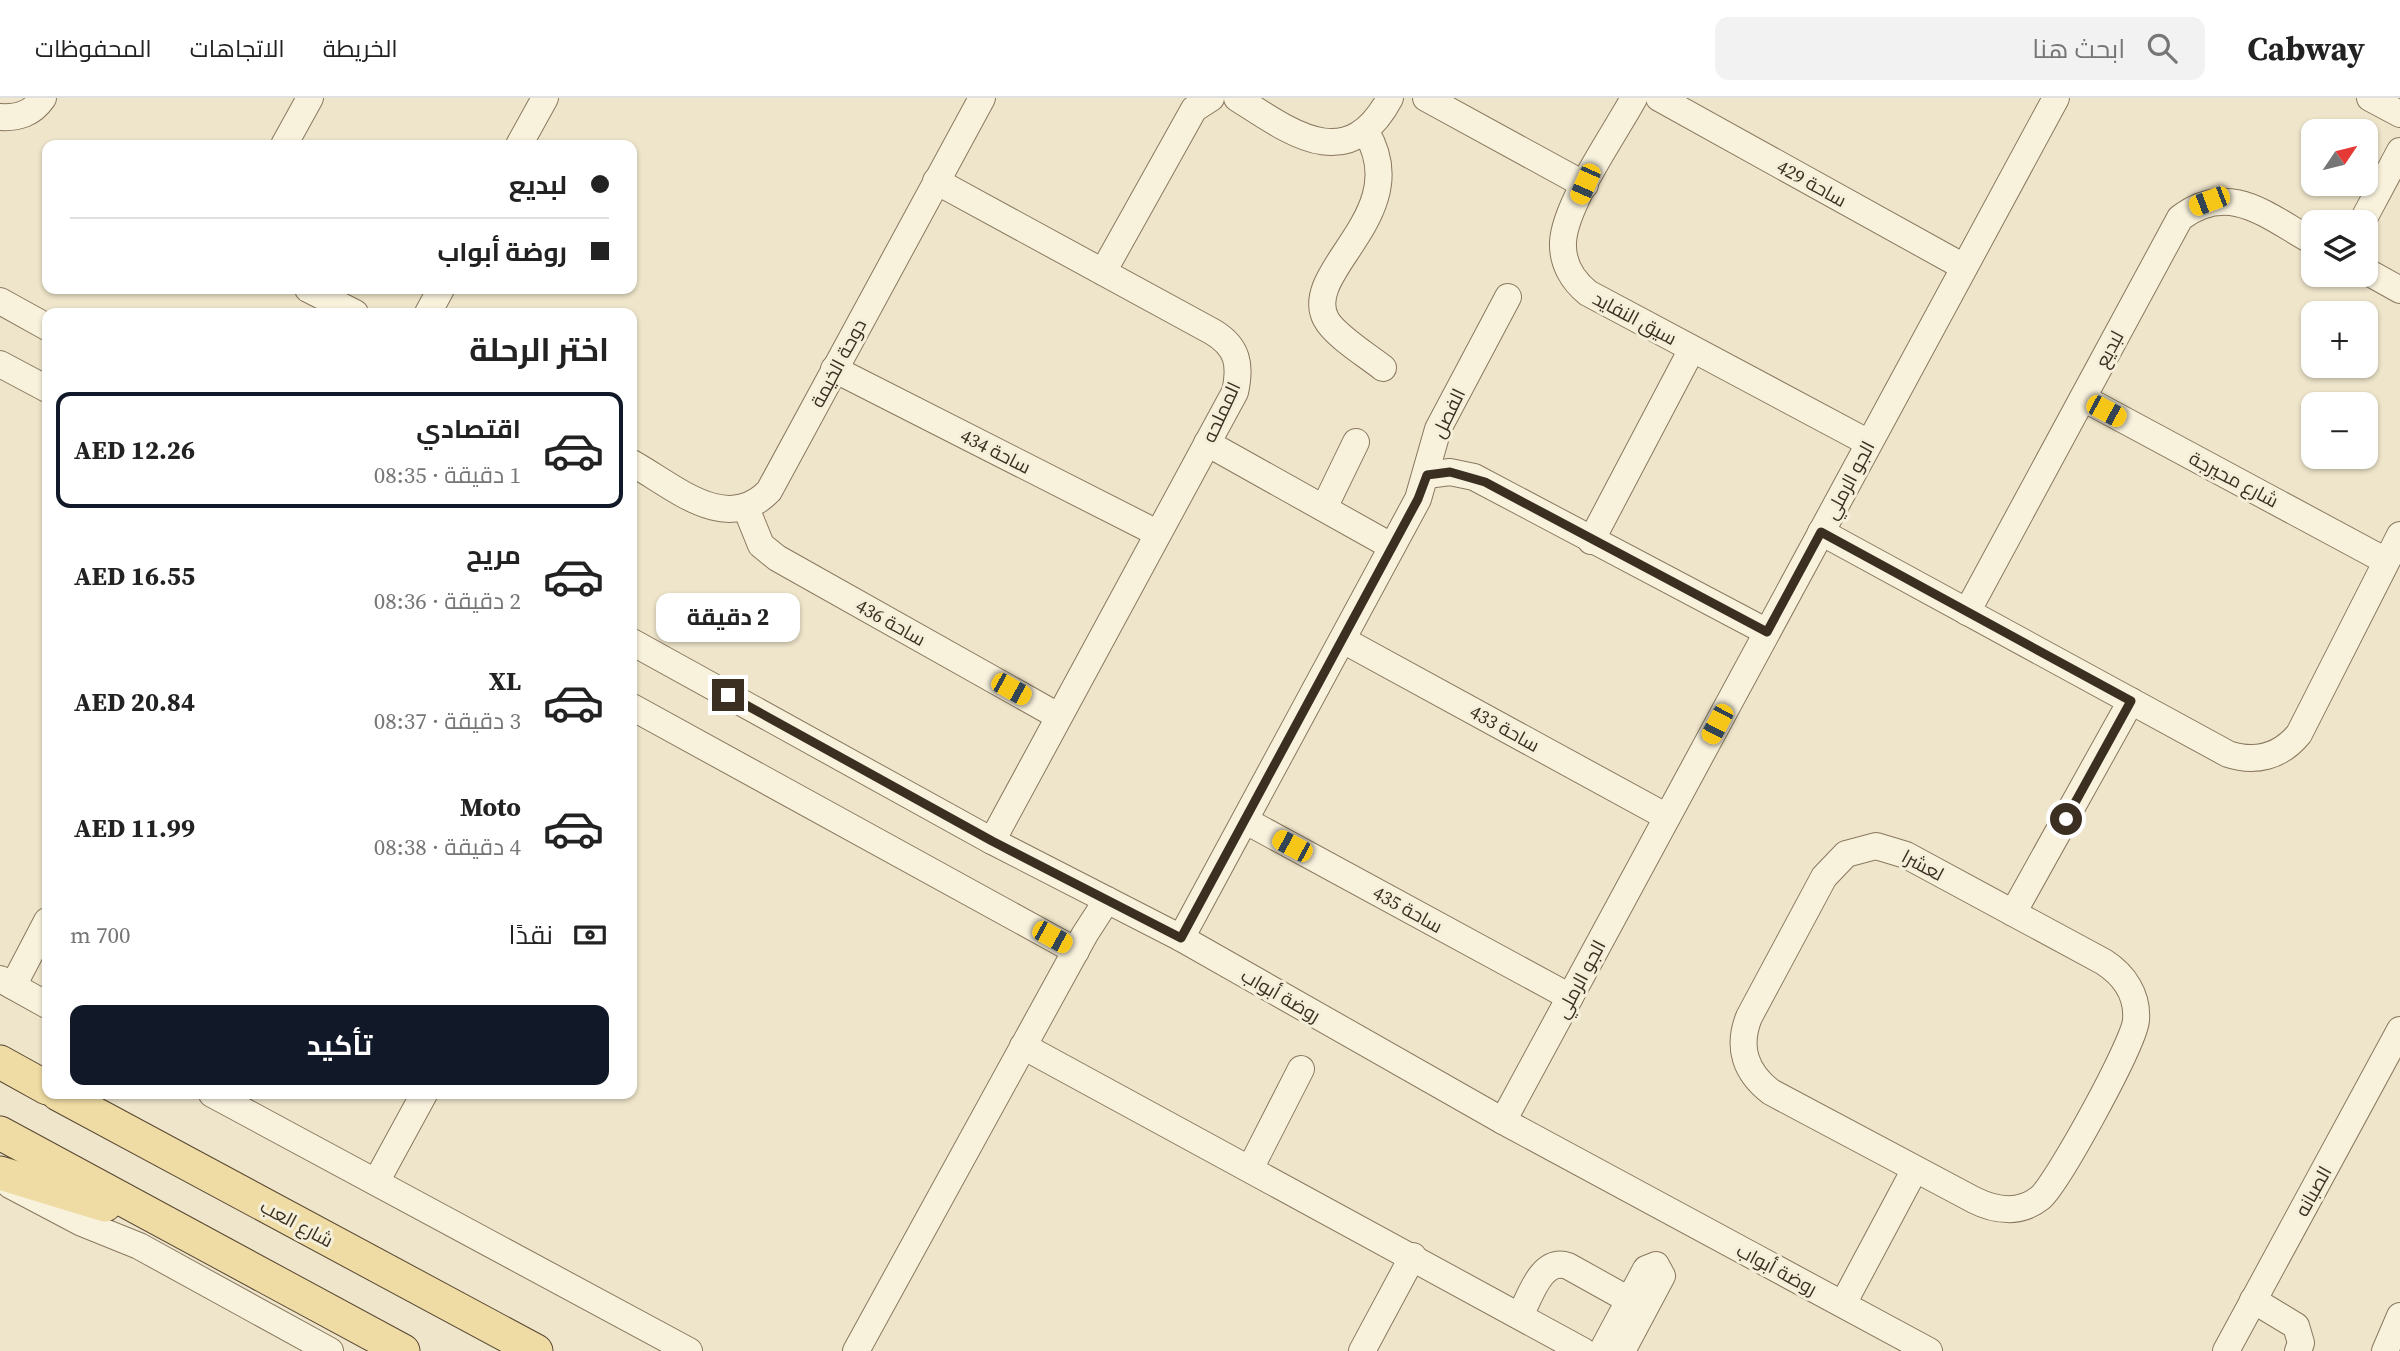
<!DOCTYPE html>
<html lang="ar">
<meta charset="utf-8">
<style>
body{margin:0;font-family:"Source Serif 4",Cairo,serif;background:#f2f2f2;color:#222;direction:rtl;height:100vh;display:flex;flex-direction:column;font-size:26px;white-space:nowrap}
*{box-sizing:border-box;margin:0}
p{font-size:23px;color:#767676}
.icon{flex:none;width:38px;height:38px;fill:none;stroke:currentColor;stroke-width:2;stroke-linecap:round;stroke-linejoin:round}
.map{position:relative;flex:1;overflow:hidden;direction:ltr}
.drawer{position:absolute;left:42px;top:210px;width:595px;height:791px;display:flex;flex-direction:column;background:#fff;border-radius:14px;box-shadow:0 2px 5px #0004;direction:rtl}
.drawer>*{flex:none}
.banner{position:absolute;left:42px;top:42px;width:595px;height:154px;border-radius:14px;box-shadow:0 2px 5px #0004;direction:rtl;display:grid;align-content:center;height:154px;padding:0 28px;background:#fff}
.needle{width:46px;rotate:55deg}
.controls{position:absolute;left:2301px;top:21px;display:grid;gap:14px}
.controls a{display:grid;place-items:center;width:77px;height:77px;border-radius:14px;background:#fff;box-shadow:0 2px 5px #0004;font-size:35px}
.end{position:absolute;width:32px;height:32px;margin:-16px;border:9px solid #3b2f21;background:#fff;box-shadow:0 0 0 4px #fff}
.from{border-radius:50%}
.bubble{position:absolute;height:49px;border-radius:14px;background:#fff;box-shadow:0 2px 5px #0004;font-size:23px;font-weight:700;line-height:49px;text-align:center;direction:rtl}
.car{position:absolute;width:21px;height:42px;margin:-21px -10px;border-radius:9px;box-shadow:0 0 5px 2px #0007;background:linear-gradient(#f5c518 24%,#345 0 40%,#f5c518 0 76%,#345 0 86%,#f5c518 0)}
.banner b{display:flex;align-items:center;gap:24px;height:66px;font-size:26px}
.banner b+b{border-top:2px solid #e0e0e0}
.banner i{width:18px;height:18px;background:#222}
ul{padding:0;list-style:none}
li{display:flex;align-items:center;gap:21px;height:116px;margin:0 14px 10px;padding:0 14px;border:4px solid transparent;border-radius:14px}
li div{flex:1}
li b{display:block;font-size:26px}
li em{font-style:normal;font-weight:700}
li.selected{border-color:#111827}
li>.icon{width:63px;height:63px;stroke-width:1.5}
h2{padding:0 28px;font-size:32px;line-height:84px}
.pay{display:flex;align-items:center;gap:18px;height:77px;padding:0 28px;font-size:26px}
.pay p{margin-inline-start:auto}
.action{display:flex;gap:14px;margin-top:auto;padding:14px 28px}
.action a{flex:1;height:80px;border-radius:14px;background:#111827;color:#fff;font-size:28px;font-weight:700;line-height:80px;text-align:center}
header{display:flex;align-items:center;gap:42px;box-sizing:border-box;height:98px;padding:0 35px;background:#fff;border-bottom:2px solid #e0e0e0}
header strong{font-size:33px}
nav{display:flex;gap:38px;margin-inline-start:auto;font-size:24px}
.search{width:490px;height:63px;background:#f2f2f2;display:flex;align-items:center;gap:18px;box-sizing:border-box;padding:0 24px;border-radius:14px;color:#767676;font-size:26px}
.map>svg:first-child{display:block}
</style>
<header>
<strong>Cabway</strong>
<div class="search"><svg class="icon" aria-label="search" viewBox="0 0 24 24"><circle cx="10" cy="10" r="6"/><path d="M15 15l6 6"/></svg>ابحث هنا</div>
<nav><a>الخريطة</a><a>الاتجاهات</a><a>المحفوظات</a></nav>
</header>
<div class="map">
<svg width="2400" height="1253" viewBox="0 0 2400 1253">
<rect width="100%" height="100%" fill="#eee5ca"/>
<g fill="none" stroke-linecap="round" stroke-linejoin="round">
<g stroke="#8a785e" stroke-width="28">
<g id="minor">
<path d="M1237,0C1293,36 1348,78 1390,0"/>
<polyline points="1426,0 1585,87"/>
<path d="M1634,0C1615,35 1565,106 1563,144C1562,165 1573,183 1588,195L1869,345"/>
<polyline points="1659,0 1964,169"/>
<polyline points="2370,0 2400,16"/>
<path d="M0,19C18,20 32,16 43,0"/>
<path d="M1366,34C1416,116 1300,173 1326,221C1334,237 1368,258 1383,270"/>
<polyline points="284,47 310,0"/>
<polyline points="519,47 545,0"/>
<path d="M936,83L1213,234C1238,249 1241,267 1235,294L992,743"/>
<polyline points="2362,124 2400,53"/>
<polyline points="2366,173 2400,192"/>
<polyline points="1103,174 1194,11 1211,0"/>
<polyline points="308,191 355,215"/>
<polyline points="0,203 47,229"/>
<polyline points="428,215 441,191"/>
<polyline points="0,266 47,291"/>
<polyline points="834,271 1157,435"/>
<polyline points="2083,300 2386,463"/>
<polyline points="1207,345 1391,448"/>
<path d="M632,365C675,389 726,437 769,393L982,0"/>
<polyline points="1427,377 1450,374 1474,379 1767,534"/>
<polyline points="746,410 761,447 777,460 1058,618"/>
<polyline points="1324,410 1356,344"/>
<path d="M1821,434L2228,656C2255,665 2280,659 2299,636L2400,437"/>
<polyline points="1591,443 1692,251"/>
<path d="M1967,514L2180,120C2230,82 2268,119 2314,144"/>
<polyline points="1343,542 1667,719"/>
<polyline points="632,544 992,743 1181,840 1503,1023 1929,1253"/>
<polyline points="632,609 1076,853"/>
<polyline points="1246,723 1570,899"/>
<path d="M1876,748L1906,757L2104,864C2124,877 2138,897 2136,922C2135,944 2057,1086 2040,1100C2020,1116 1996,1113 1974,1102L1771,994C1745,974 1737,949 1749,919L1824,779L1846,756Z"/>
<polyline points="2013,815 2131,603"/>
<polyline points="1181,840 1418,401 1438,331 1508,199"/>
<polyline points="0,881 47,907"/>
<polyline points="13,888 47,823"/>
<polyline points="1023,948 1583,1253"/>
<polyline points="212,996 689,1253"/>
<polyline points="1503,1023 2056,0"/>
<polyline points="1250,1071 1301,971"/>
<polyline points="376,1084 424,996"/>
<polyline points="10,1087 82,1125 139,1148 330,1253"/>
<polyline points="2253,1202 2296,1228 2301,1245 2298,1253"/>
<polyline points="1843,1206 1915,1071"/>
<path d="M1520,1218C1530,1199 1541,1159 1568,1168L1629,1202"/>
<polyline points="856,1253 1085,836 1107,802"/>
<polyline points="1362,1253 1413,1158"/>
<polyline points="1602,1253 1646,1171 1656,1167 1662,1178 1622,1253"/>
<polyline points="2226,1253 2400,932"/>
<polyline points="2385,1253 2400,1218"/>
</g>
</g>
<g stroke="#584632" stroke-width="35">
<g id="major">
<polyline points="0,964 47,990"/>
<polyline points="58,996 536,1253"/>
<polyline points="0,1035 403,1253"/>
<polyline points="0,1075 105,1107"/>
</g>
</g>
<use href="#minor" stroke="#f8f2dd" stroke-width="26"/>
<use href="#major" stroke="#eedca4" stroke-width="33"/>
</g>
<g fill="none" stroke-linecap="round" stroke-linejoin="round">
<polyline stroke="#3b2f21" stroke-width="9" points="728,597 992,743 1181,840 1418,401 1427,377 1450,374 1485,384 1767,534 1821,434 2131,603 2066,721"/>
</g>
<g text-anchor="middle" stroke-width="6" stroke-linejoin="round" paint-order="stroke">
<g font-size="19" fill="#3b2f21" stroke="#f5efd9">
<text transform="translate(1812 85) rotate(29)" y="7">ساحة 429</text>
<text transform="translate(1635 220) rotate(28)" y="7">سيق النفايد</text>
<text transform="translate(2109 251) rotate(-62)" y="7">لبديع</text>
<text transform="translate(838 265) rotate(-62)" y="7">دوحة الخيمة</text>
<text transform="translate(1221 314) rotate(-65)" y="7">المملحه</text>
<text transform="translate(1448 315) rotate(-64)" y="7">الفصل</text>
<text transform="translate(996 353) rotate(27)" y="7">ساحة 434</text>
<text transform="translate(2234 381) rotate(28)" y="7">شارع محيرجة</text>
<text transform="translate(1849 382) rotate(-62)" y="7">الجو الرملي</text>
<text transform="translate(891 524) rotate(29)" y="7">ساحة 436</text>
<text transform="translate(1505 630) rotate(29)" y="7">ساحة 433</text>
<text transform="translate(1923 767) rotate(28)" y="7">لعشرا</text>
<text transform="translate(1408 811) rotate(29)" y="7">ساحة 435</text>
<text transform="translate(1580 881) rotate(-62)" y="7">الجو الرملي</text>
<text transform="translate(1281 897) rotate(30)" y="7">روضة أبواب</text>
<text transform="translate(2313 1093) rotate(-61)" y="7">الصبانه</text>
<text transform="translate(297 1125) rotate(28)" y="7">شارع العب</text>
<text transform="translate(1777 1171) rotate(28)" y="7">روضة أبواب</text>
</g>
</g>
</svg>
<div class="controls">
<a><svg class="needle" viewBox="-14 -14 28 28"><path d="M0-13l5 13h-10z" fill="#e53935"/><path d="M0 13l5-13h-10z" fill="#767676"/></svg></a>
<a><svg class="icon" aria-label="layers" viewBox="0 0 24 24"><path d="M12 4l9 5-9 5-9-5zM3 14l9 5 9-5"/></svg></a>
<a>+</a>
<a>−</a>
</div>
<i class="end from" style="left:2066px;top:721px"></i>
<i class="end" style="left:728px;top:597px"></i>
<div class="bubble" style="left:656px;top:495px;width:144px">2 دقيقة</div>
<i class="car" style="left:1585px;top:86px;rotate:204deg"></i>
<i class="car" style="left:2209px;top:103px;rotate:249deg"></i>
<i class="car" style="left:2106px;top:313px;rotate:118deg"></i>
<i class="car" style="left:1011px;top:591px;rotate:119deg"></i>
<i class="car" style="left:1717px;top:626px;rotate:208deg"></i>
<i class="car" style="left:1292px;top:748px;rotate:298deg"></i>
<i class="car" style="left:1052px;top:839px;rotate:119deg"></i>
<div class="banner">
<b><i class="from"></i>لبديع</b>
<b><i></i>روضة أبواب</b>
</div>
<section class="drawer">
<h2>اختر الرحلة</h2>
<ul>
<li class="selected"><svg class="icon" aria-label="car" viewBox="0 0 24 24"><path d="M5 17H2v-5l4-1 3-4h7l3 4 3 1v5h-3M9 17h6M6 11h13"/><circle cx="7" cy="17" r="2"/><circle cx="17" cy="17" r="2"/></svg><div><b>اقتصادي</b><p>1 دقيقة · 08:35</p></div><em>AED 12.26</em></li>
<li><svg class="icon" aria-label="car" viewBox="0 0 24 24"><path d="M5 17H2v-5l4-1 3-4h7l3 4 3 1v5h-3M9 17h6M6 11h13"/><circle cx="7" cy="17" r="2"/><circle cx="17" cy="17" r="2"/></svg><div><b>مريح</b><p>2 دقيقة · 08:36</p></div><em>AED 16.55</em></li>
<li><svg class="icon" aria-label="car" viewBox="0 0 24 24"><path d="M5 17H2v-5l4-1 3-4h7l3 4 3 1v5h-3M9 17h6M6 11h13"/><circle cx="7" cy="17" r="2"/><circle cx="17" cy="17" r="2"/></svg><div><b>XL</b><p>3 دقيقة · 08:37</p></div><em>AED 20.84</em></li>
<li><svg class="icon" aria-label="car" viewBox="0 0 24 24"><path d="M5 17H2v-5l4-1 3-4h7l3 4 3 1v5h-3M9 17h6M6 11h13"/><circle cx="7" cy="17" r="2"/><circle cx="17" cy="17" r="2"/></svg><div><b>Moto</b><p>4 دقيقة · 08:38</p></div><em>AED 11.99</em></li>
</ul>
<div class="pay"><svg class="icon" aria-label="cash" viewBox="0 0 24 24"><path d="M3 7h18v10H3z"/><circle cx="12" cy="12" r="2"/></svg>نقدًا<p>700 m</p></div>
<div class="action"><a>تأكيد</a></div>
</section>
</div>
